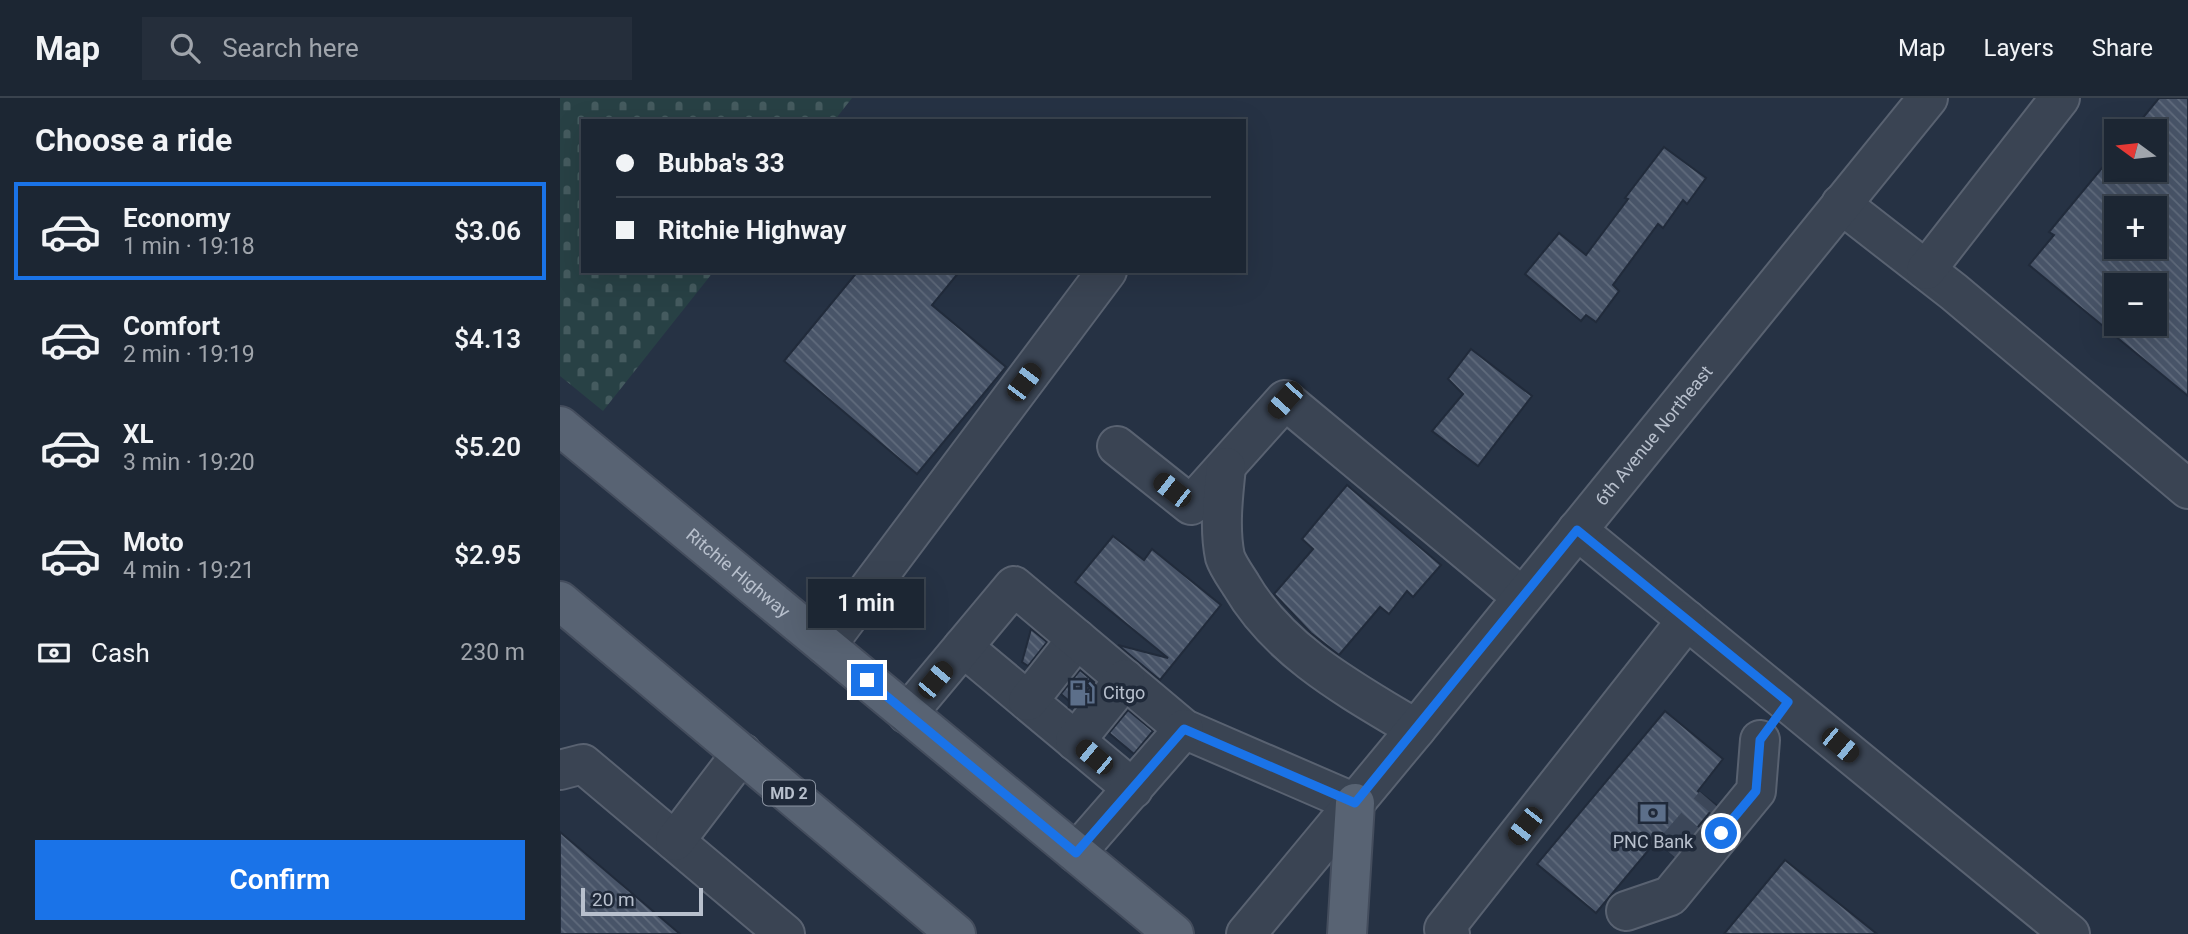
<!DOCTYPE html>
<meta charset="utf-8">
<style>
body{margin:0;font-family:Roboto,sans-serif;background:#252e3b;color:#f1f3f6;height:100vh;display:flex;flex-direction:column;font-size:26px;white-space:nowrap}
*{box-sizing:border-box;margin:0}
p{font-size:23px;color:#a0a5ac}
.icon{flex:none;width:38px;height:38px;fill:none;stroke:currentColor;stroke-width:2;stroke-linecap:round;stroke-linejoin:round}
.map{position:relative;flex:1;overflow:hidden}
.side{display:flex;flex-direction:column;background:#1c2633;width:560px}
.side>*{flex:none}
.hud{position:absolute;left:21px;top:21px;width:665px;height:154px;border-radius:0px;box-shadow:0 7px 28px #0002,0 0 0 2px #3a434e;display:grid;align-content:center;height:154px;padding:0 35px;background:#1c2633}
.needle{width:46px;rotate:285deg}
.controls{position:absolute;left:1544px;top:21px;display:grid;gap:14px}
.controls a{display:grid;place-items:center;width:63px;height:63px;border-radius:0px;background:#1c2633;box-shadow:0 7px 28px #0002,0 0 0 2px #3a434e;font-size:35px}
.scale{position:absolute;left:21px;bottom:18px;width:122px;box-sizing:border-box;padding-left:7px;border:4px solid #b8c0cd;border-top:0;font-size:19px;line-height:24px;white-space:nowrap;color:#b8c0cd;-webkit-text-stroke:5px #1f2939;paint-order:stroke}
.end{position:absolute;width:32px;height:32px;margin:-16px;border:9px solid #1a73e8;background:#fff;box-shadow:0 0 0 4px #fff}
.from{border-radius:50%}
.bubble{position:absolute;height:49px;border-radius:0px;background:#1c2633;box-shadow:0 7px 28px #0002,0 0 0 2px #3a434e;font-size:23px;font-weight:600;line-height:49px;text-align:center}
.car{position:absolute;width:21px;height:42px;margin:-21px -10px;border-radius:9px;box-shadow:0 0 5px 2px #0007;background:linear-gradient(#222 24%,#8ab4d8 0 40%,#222 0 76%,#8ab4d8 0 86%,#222 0)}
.hud b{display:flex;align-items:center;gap:24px;height:66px;font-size:26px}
.hud b+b{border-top:2px solid #3a434e}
.hud i{width:18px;height:18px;background:#f1f3f6}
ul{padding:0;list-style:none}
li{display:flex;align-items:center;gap:21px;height:98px;margin:0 14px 10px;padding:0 21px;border:4px solid transparent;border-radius:0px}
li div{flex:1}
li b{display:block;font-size:26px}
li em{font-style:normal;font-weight:600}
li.active{border-color:#1a73e8}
li>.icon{width:63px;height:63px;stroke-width:1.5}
h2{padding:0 35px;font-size:32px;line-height:84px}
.pay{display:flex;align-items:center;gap:18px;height:77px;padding:0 35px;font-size:26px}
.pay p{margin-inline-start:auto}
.primary-button{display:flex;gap:14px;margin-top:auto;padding:14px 35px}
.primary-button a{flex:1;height:80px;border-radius:0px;background:#1a73e8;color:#fff;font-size:28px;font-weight:600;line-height:80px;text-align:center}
header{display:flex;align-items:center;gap:42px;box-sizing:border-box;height:98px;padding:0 35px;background:#1c2633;border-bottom:2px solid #3a434e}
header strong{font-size:33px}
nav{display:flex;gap:38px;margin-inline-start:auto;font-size:24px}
.search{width:490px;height:63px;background:#252e3b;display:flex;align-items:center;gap:18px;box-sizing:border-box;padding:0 24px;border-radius:0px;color:#a0a5ac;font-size:26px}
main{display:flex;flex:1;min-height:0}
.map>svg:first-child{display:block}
</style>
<header>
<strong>Map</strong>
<div class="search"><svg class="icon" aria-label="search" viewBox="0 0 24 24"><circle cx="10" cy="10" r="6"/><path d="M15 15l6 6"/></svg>Search here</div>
<nav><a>Map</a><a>Layers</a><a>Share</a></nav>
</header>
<main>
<section class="side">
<h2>Choose a ride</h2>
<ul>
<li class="active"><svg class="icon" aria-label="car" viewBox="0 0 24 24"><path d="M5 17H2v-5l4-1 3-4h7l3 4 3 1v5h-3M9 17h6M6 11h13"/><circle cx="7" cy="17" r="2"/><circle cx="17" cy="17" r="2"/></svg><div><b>Economy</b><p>1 min · 19:18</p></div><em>$3.06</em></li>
<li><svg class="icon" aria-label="car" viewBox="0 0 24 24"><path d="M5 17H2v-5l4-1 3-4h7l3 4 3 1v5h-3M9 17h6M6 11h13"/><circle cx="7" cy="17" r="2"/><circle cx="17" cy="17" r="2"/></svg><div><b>Comfort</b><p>2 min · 19:19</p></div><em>$4.13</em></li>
<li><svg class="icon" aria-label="car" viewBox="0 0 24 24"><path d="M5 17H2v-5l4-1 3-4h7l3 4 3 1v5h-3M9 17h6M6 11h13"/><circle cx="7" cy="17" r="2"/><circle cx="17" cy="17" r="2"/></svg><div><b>XL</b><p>3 min · 19:20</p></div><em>$5.20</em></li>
<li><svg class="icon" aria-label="car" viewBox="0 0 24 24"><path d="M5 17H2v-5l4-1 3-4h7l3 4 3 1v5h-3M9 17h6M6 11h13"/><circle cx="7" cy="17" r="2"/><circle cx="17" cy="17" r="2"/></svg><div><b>Moto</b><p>4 min · 19:21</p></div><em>$2.95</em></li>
</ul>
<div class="pay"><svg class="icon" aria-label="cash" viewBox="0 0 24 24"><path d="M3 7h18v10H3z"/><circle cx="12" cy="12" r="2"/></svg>Cash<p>230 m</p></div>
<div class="primary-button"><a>Confirm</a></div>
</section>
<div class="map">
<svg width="1628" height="836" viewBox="0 0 1628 836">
<defs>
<pattern id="cemetery-stones" width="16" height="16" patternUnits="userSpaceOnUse" patternTransform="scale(1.75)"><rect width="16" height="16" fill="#284145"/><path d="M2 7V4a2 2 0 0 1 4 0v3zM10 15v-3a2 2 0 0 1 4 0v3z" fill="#455b5f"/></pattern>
<pattern id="building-back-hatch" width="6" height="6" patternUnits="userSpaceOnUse" patternTransform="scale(1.75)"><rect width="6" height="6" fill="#485468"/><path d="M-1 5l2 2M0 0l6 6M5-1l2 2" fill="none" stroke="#606b7c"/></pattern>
</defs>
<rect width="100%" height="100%" fill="#263244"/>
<polygon fill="url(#cemetery-stones)" points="0,0 292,0 274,23 23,23 23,173 154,173 43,313 0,278"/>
<g fill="url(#building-back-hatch)" stroke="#212b3b" stroke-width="2" fill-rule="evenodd">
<path d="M1599,0H1628V298L1469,167L1494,137L1489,134L1556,53V72H1594V33H1572ZM1556,110H1594V149H1556ZM1556,187H1594V226H1556Z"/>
<polygon points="1104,49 1146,80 1127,106 1123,102 1103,130 1098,126 1053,187 1059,193 1036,224 1026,217 1021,223 965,176 999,135 1026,157 1068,101 1065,100"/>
<polygon points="298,173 400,173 372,207 446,269 357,376 224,263"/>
<polygon points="911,251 972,298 918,368 872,333 903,296 888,281"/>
<polygon points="787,387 881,467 853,499 847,493 829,516 820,509 779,557 751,535 714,496 753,451 742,441"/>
<polygon points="553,438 584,462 592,451 661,507 600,582 558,547 608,560 515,484"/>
<polygon points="471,531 487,544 468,568 462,564"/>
<polygon points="520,572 534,584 515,608 501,596"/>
<polygon points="568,612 593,633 574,656 549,635"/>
<polygon points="1105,613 1163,661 1138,693 1156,707 1114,758 1097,742 1036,815 977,766"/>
<polygon points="0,734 120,836 0,836"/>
<polygon points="1225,762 1317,836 1164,836"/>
</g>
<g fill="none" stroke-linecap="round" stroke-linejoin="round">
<polyline stroke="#3c4759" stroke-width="38" stroke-dasharray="38 19" stroke-linecap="butt" points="1111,756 1154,706"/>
<g stroke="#596271" stroke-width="42">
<g id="minor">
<polyline points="1281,106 1394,194 1628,391"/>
<polyline points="1366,172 1500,0"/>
<polyline points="557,348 631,407 725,302 962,499"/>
<path d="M666,369C663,397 659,431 665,459C668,468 676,479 681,487C720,554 791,592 856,631"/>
<polyline points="1017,432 1510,836"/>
<polyline points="266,548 547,173"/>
<polyline points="403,549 573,691"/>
<polyline points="468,603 517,541"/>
<polyline points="347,616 454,488 624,631 795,705"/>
<polyline points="515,643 565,581"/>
<polyline points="0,672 23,666 225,836"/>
<polyline points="115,743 182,655"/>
<polyline points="516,755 624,631"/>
<polyline points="1066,813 1110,798 1196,693 1200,642"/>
<path id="s1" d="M686,836L856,631L1368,0"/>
<polyline points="890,836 884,831 1127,522"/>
</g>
</g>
<g stroke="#444d5d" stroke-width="42">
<g id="major">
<path id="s2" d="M0,328L614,836"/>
<polyline points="0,503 396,836"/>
<polyline points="787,836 795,705"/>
</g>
</g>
<use href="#minor" stroke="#3a4453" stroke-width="38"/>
<use href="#major" stroke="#586373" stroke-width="38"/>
</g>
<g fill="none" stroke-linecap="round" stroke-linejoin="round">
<polyline stroke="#1a73e8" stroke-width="9" points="307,582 516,755 624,631 795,705 1017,432 1228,604 1200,642 1196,693 1161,735"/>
</g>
<defs>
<g id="fuel-bare" transform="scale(2.1)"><path d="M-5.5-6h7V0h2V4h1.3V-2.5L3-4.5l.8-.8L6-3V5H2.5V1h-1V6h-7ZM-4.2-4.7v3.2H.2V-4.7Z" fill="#5c6f8a" stroke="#1f2939" stroke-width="2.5" paint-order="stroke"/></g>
<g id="bank-bare" transform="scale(2.1)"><path d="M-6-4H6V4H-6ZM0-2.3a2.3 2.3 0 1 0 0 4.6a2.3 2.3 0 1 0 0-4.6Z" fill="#5c6f8a" stroke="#1f2939" stroke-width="2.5" paint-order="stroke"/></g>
</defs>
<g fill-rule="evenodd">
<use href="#fuel-bare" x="522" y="595"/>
<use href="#bank-bare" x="1093" y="715"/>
</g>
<g text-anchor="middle" stroke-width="7" stroke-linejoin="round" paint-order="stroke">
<rect fill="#1f2939" stroke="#8a93a1" stroke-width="2" x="203" y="682.5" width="52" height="25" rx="5"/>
<g font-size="16" font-weight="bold" fill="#b8c0cd">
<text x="229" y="701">MD 2</text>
</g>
<g font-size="18" fill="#b8c0cd" stroke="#1f2939">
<text dy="6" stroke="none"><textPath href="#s1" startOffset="644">6th Avenue Northeast</textPath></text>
<text dy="6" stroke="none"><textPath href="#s2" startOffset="231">Ritchie Highway</textPath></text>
</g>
<g font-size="18" fill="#b8c0cd" stroke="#1f2939" text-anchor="start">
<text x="543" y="601">Citgo</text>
<text x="1093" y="750" text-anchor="middle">PNC Bank</text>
</g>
</g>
</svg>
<div class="controls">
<a><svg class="needle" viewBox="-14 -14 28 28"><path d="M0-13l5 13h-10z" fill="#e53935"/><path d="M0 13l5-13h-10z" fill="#a0a5ac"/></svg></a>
<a>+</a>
<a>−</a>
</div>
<div class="scale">20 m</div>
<i class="end from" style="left:1161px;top:735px"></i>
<i class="end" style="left:307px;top:582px"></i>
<div class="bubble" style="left:248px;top:481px;width:116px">1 min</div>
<i class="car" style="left:464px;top:284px;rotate:37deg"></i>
<i class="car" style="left:725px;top:302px;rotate:222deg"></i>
<i class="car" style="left:612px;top:392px;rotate:308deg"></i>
<i class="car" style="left:375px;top:582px;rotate:40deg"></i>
<i class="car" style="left:1280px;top:647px;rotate:130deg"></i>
<i class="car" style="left:534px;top:659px;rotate:310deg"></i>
<i class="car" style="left:965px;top:728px;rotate:218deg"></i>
<div class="hud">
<b><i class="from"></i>Bubba's 33</b>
<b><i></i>Ritchie Highway</b>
</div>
</div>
</main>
